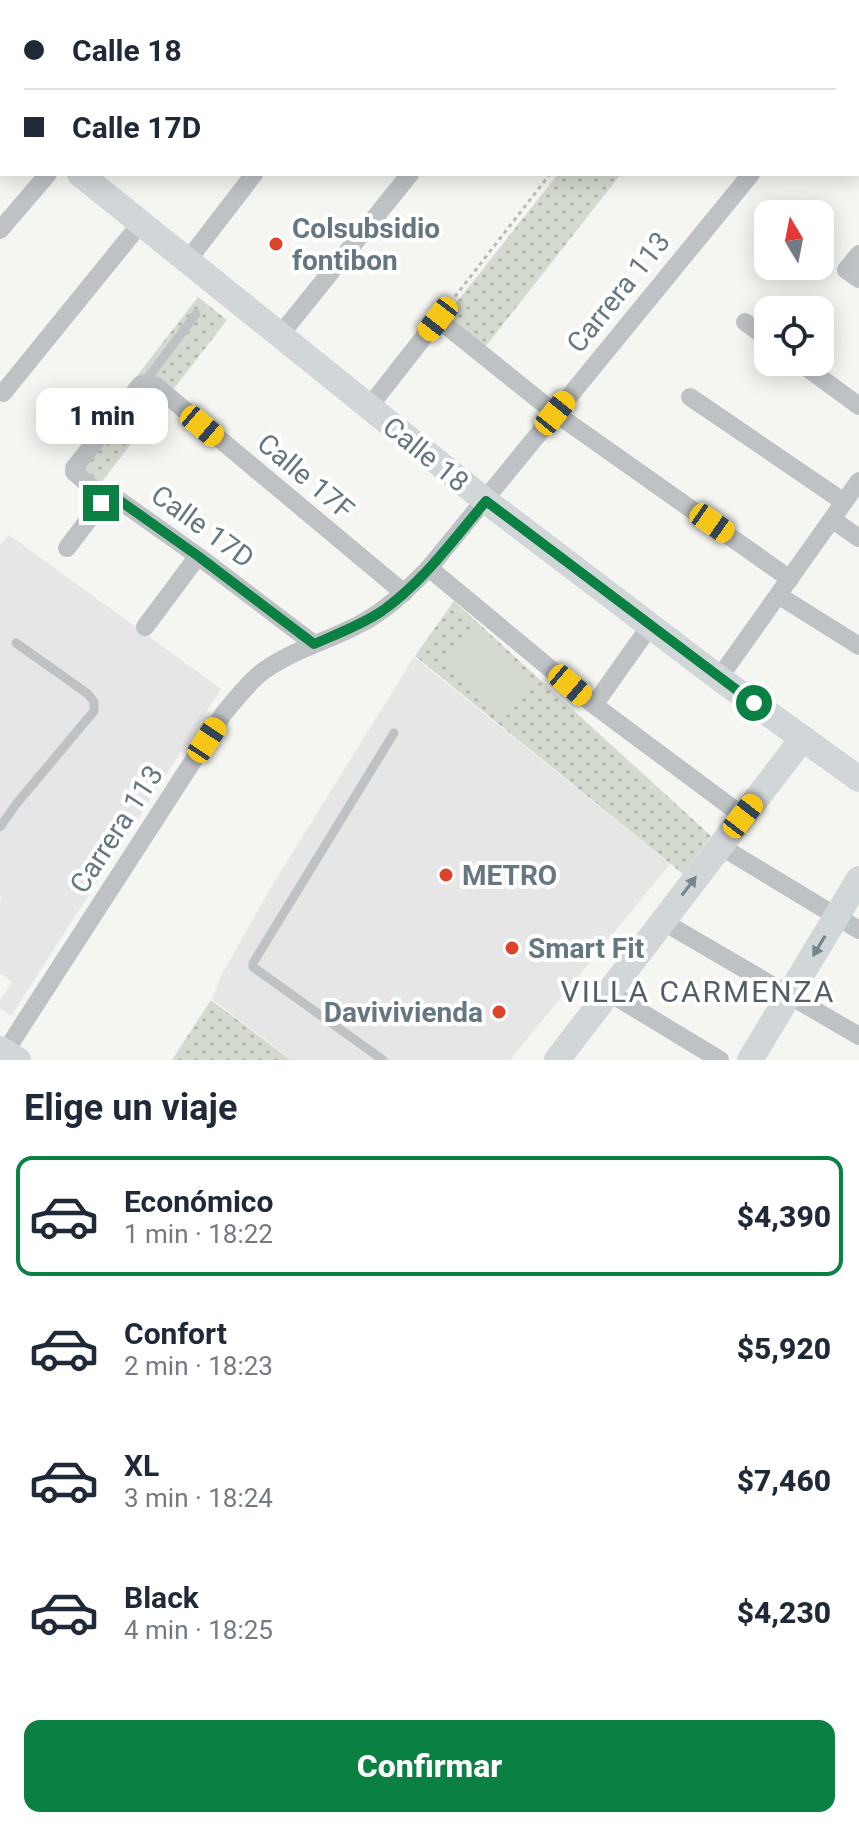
<!DOCTYPE html>
<html lang="es">
<meta charset="utf-8">
<style>
body{margin:0;font-family:Roboto,sans-serif;background:#f6f6f7;color:#1f2937;height:100vh;display:flex;flex-direction:column;font-size:30px;white-space:nowrap}
*{box-sizing:border-box;margin:0}
p{font-size:26px;color:#747a83}
.icon{flex:none;width:44px;height:44px;fill:none;stroke:currentColor;stroke-width:2;stroke-linecap:round;stroke-linejoin:round}
.map{position:relative;height:1060px;overflow:hidden}
.side{display:flex;flex-direction:column;background:#fff;flex:1}
.side>*{flex:none}
.hud{position:absolute;left:0px;top:0px;width:860px;height:176px;box-shadow:0 4px 20px #0003;display:grid;align-content:center;height:176px;padding:0 24px;background:#fff}
.needle{width:52px;rotate:350deg}
.fabs{position:absolute;left:754px;top:200px;display:grid;gap:16px}
.fabs a{display:grid;place-items:center;width:80px;height:80px;border-radius:16px;background:#fff;box-shadow:0 4px 20px #0003;font-size:40px}
.end{position:absolute;width:36px;height:36px;margin:-18px;border:10px solid #0b8043;background:#fff;box-shadow:0 0 0 4px #fff}
.from{border-radius:50%}
.bubble{position:absolute;height:56px;border-radius:16px;background:#fff;box-shadow:0 4px 20px #0003;font-size:26px;font-weight:800;line-height:56px;text-align:center}
.car{position:absolute;width:24px;height:48px;margin:-24px -12px;border-radius:10px;box-shadow:0 0 6px 2px #0007;background:linear-gradient(#f5c518 24%,#345 0 40%,#f5c518 0 76%,#345 0 86%,#f5c518 0)}
.hud b{display:flex;align-items:center;gap:28px;height:76px;font-size:30px}
.hud b+b{border-top:2px solid #e0e1e3}
.hud i{width:20px;height:20px;background:#1f2937}
ul{padding:0;list-style:none}
li{display:flex;align-items:center;gap:24px;height:120px;margin:0 16px 12px;padding:0 8px;border:4px solid transparent;border-radius:16px}
li div{flex:1}
li b{display:block;font-size:30px}
li em{font-style:normal;font-weight:800}
li.current{border-color:#0b8043}
li>.icon{width:72px;height:72px;stroke-width:1.5}
h2{padding:0 24px;font-size:36px;line-height:96px}
.primary-button{display:flex;gap:16px;margin-top:auto;padding:16px 24px}
.primary-button a{flex:1;height:92px;border-radius:16px;background:#0b8043;color:#fff;font-size:32px;font-weight:800;line-height:92px;text-align:center}
.map>svg:first-child{display:block}
</style>
<div class="map">
<svg width="859" height="1060" viewBox="0 0 859 1060">
<defs>
<pattern id="green-dots" width="8" height="8" patternUnits="userSpaceOnUse" patternTransform="scale(2)"><rect width="8" height="8" fill="#d5dad0"/><path d="M2 2h.1M6 6h.1" fill="none" stroke="#b0b6ae" stroke-width="1.8" stroke-linecap="round"/></pattern>
</defs>
<rect width="100%" height="100%" fill="#f5f5f1"/>
<g fill="#e5e6e5">
<polygon points="9,535 221,689 11,1016 0,1008 0,1001 12,982 0,973 0,901 2,898 0,896 0,545"/>
<polygon points="414,657 670,864 510,1060 292,1060 212,999 220,978 270,889"/>
</g>
<g fill="url(#green-dots)">
<polygon points="558,174 621,174 482,351 445,317"/>
<polygon points="198,297 227,320 100,484 71,461"/>
<polygon points="454,601 711,836 683,874 415,656"/>
<polygon points="211,1000 291,1060 172,1060"/>
</g>
<polygon fill="#d5dad0" points="475,631 535,685 506,717 446,662"/>
<g fill="none" stroke-linecap="round" stroke-linejoin="round">
<polyline stroke="#b8bbbd" stroke-width="3" stroke-dasharray="4 4" stroke-linecap="butt" points="450,303 550,174"/>
<g stroke="#bec2c5" stroke-width="9">
<polyline points="144,383 196,314"/>
<polyline points="0,827 17,803 94,711 94,702 88,694 16,643"/>
<polyline points="383,1060 253,967 253,963 394,733"/>
</g>
<g stroke="#bec2c5" stroke-width="18">
<polyline points="488,0 490,2"/>
<polyline points="139,2 140,0"/>
<polyline points="384,2 385,0"/>
<polyline points="0,10 2,7"/>
<polyline points="858,44 859,43"/>
<polyline points="0,230 48,174"/>
<polyline points="859,254 846,270 859,279"/>
<polyline points="188,260 254,174"/>
<polyline points="745,322 768,339"/>
<polyline points="280,335 410,174"/>
<polyline points="799,362 859,406"/>
<polyline points="3,393 141,223"/>
<polyline points="690,397 844,502"/>
<polyline points="369,407 438,319 555,413 790,579"/>
<polyline points="105,499 74,472 74,468 140,385 144,383 156,386 404,593"/>
<polyline points="833,520 859,538"/>
<polyline points="67,548 101,503 105,499 116,498 198,556 314,644"/>
<polyline points="429,568 594,705 743,816"/>
<polyline points="778,595 859,646"/>
<polyline points="145,627 198,556"/>
<polyline points="719,678 859,481"/>
<polyline points="594,705 650,626"/>
<polyline points="720,846 859,930"/>
<polyline points="662,921 859,1036"/>
<polyline points="608,992 720,1060"/>
<path d="M5,1052L224,713C236,699 247,684 262,672C290,651 325,642 356,626C385,612 407,590 429,568L751,174"/>
</g>
<g stroke="#d1d6d9" stroke-width="26">
<polyline points="0,110 2,112"/>
<polyline points="80,174 486,501 719,678 859,779"/>
<polyline points="0,1049 18,1060"/>
<polyline points="557,1060 803,738"/>
<polyline points="750,1060 859,879"/>
</g>
</g>
<defs><path id="oneway-solid" d="M-6-.8H1V-3.2L6.5 0L1 3.2V.8H-6Z" transform="scale(2)"/></defs>
<g fill="#75858e">
<use href="#oneway-solid" transform="translate(689 886) rotate(-53)"/>
<use href="#oneway-solid" transform="translate(819 946) rotate(121)"/>
</g>
<g fill="none" stroke-linecap="round" stroke-linejoin="round">
<path stroke="#0b8043" stroke-width="10" d="M101,503L105,499L116,498L198,556L314,644C337,634 361,625 382,611C423,582 454,539 486,501L754,703"/>
</g>
<g fill="#dd4329" stroke="#fff" stroke-width="3">
<circle cx="276" cy="244" r="8"/>
<circle cx="446" cy="875" r="8"/>
<circle cx="512" cy="948" r="8"/>
<circle cx="499" cy="1012" r="8"/>
</g>
<g text-anchor="middle" stroke-width="8" stroke-linejoin="round" paint-order="stroke">
<g font-size="28" font-weight="bold" fill="#657781" stroke="#fff" text-anchor="start">
<text x="292" y="238">Colsubsidio<tspan x="292" dy="32">fontibon</tspan></text>
<text x="462" y="885">METRO</text>
<text x="528" y="958">Smart Fit</text>
<text x="483" y="1022" text-anchor="end">Davivivienda</text>
</g>
<g font-size="28" fill="#657781" stroke="#fff">
<text transform="translate(618 292) rotate(-51)" y="10">Carrera 113</text>
<text transform="translate(426 454) rotate(39)" y="10">Calle 18</text>
<text transform="translate(306 476) rotate(40)" y="10">Calle 17F</text>
<text transform="translate(203 526) rotate(36)" y="10">Calle 17D</text>
<text transform="translate(116 829) rotate(-57)" y="10">Carrera 113</text>
</g>
<g font-size="30" letter-spacing="2" fill="#525f67" stroke="#fff">
<text x="698" y="1002">VILLA CARMENZA</text>
</g>
</g>
</svg>
<div class="fabs">
<a><svg class="needle" viewBox="-14 -14 28 28"><path d="M0-13l5 13h-10z" fill="#e53935"/><path d="M0 13l5-13h-10z" fill="#747a83"/></svg></a>
<a><svg class="icon" aria-label="locate" viewBox="0 0 24 24"><circle cx="12" cy="12" r="6"/><path d="M12 2v4M12 18v4M2 12h4M18 12h4"/></svg></a>
</div>
<i class="end from" style="left:754px;top:703px"></i>
<i class="end" style="left:101px;top:503px"></i>
<div class="bubble" style="left:36px;top:388px;width:132px">1 min</div>
<i class="car" style="left:438px;top:319px;rotate:218deg"></i>
<i class="car" style="left:555px;top:413px;rotate:39deg"></i>
<i class="car" style="left:202px;top:426px;rotate:130deg"></i>
<i class="car" style="left:712px;top:523px;rotate:125deg"></i>
<i class="car" style="left:570px;top:685px;rotate:130deg"></i>
<i class="car" style="left:207px;top:740px;rotate:33deg"></i>
<i class="car" style="left:743px;top:816px;rotate:38deg"></i>
<div class="hud">
<b><i class="from"></i>Calle 18</b>
<b><i></i>Calle 17D</b>
</div>
</div>
<section class="side">
<h2>Elige un viaje</h2>
<ul>
<li class="current"><svg class="icon" aria-label="car" viewBox="0 0 24 24"><path d="M5 17H2v-5l4-1 3-4h7l3 4 3 1v5h-3M9 17h6M6 11h13"/><circle cx="7" cy="17" r="2"/><circle cx="17" cy="17" r="2"/></svg><div><b>Económico</b><p>1 min · 18:22</p></div><em>$4,390</em></li>
<li><svg class="icon" aria-label="car" viewBox="0 0 24 24"><path d="M5 17H2v-5l4-1 3-4h7l3 4 3 1v5h-3M9 17h6M6 11h13"/><circle cx="7" cy="17" r="2"/><circle cx="17" cy="17" r="2"/></svg><div><b>Confort</b><p>2 min · 18:23</p></div><em>$5,920</em></li>
<li><svg class="icon" aria-label="car" viewBox="0 0 24 24"><path d="M5 17H2v-5l4-1 3-4h7l3 4 3 1v5h-3M9 17h6M6 11h13"/><circle cx="7" cy="17" r="2"/><circle cx="17" cy="17" r="2"/></svg><div><b>XL</b><p>3 min · 18:24</p></div><em>$7,460</em></li>
<li><svg class="icon" aria-label="car" viewBox="0 0 24 24"><path d="M5 17H2v-5l4-1 3-4h7l3 4 3 1v5h-3M9 17h6M6 11h13"/><circle cx="7" cy="17" r="2"/><circle cx="17" cy="17" r="2"/></svg><div><b>Black</b><p>4 min · 18:25</p></div><em>$4,230</em></li>
</ul>
<div class="primary-button"><a>Confirmar</a></div>
</section>
